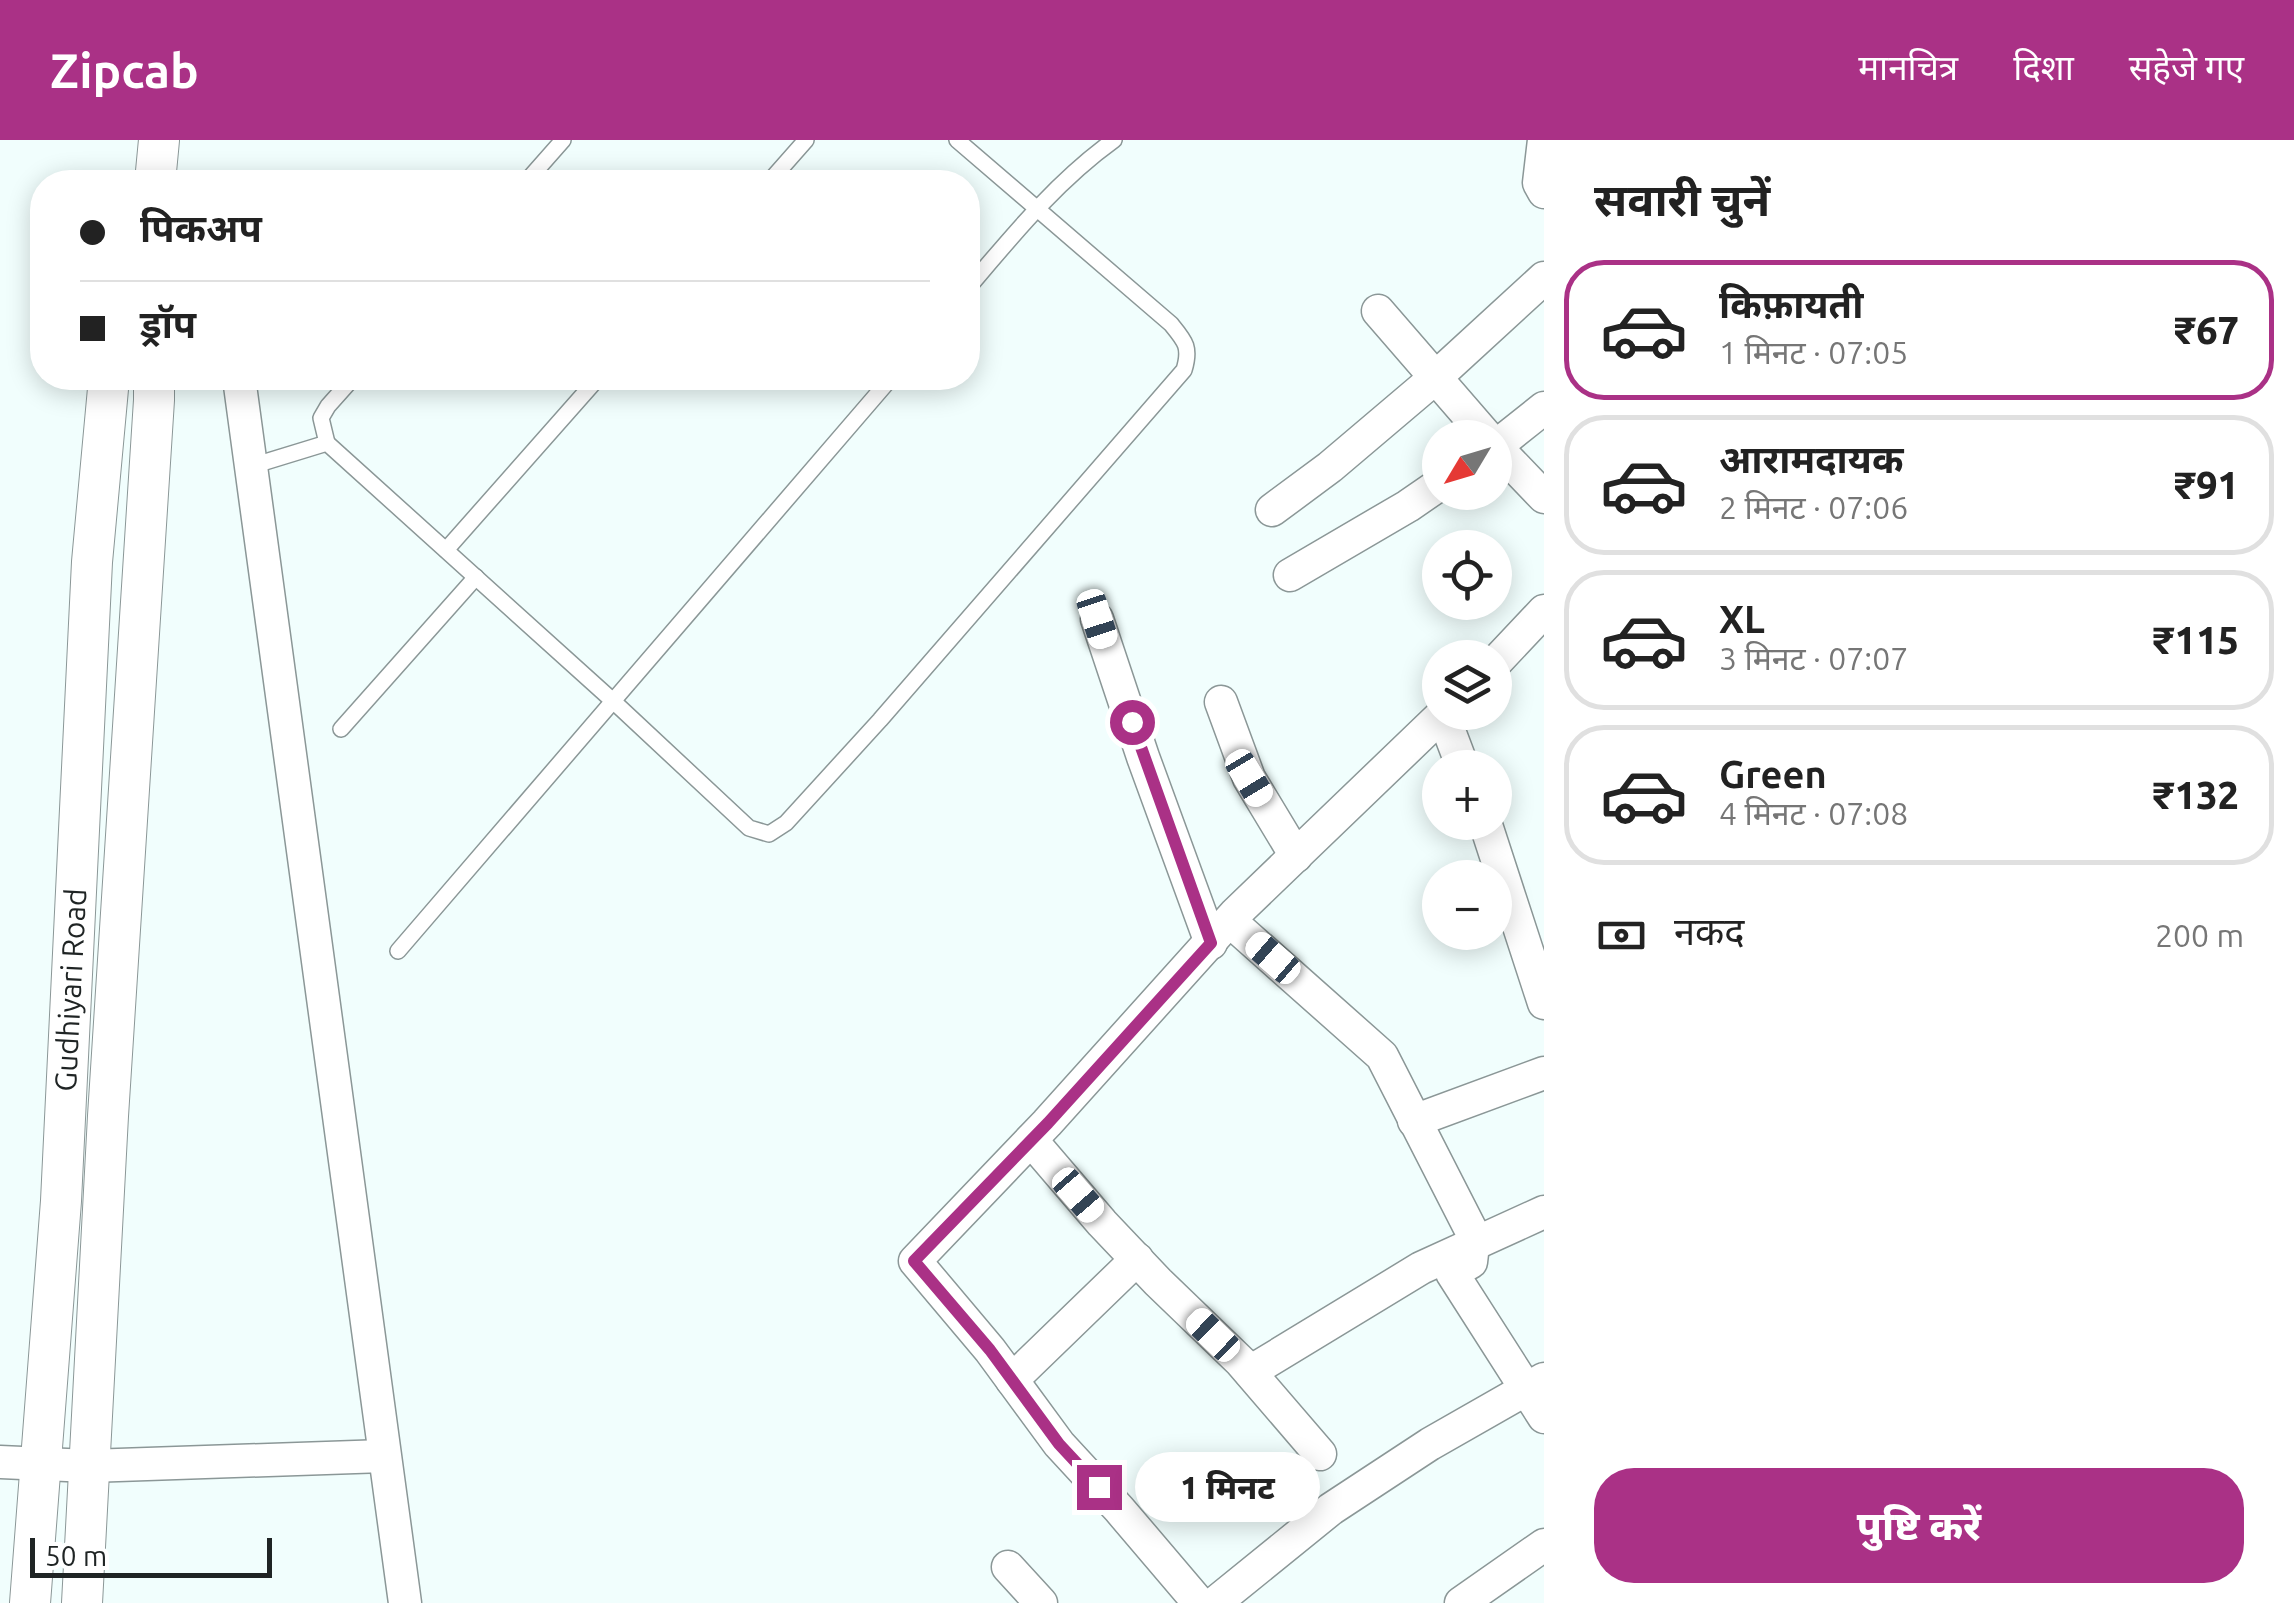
<!DOCTYPE html>
<html lang="hi">
<meta charset="utf-8">
<style>
body{margin:0;font-family:Ubuntu,"Noto Sans Devanagari",sans-serif;background:#f2f2f2;color:#222;height:100vh;display:flex;flex-direction:column;font-size:38px;white-space:nowrap}
*{box-sizing:border-box;margin:0}
p{font-size:32px;color:#767676}
.icon{flex:none;width:55px;height:55px;fill:none;stroke:currentColor;stroke-width:2;stroke-linecap:round;stroke-linejoin:round}
.map{position:relative;flex:1;overflow:hidden}
.side{display:flex;flex-direction:column;background:#fff;width:750px}
.side>*{flex:none}
.guide{position:absolute;left:30px;top:30px;width:950px;height:220px;border-radius:40px;box-shadow:0 5px 25px #0003;display:grid;align-content:center;height:220px;padding:0 50px;background:#fff}
.needle{width:65px;rotate:232deg}
.buttons{position:absolute;left:1422px;top:280px;display:grid;gap:20px}
.buttons a{display:grid;place-items:center;width:90px;height:90px;border-radius:50%;background:#fff;box-shadow:0 5px 25px #0003;font-size:50px}
.scale{position:absolute;left:30px;bottom:25px;width:242px;box-sizing:border-box;padding-left:10px;border:5px solid #1f2424;border-top:0;font-size:28px;line-height:35px;white-space:nowrap;color:#1f2424;-webkit-text-stroke:8px #fff;paint-order:stroke}
.end{position:absolute;width:45px;height:45px;margin:-22px;border:12px solid #aa3186;background:#fff;box-shadow:0 0 0 5px #fff}
.from{border-radius:50%}
.bubble{position:absolute;height:70px;border-radius:35px;background:#fff;box-shadow:0 5px 25px #0003;font-size:32px;font-weight:800;line-height:70px;text-align:center}
.car{position:absolute;width:30px;height:60px;margin:-30px -15px;border-radius:12px;box-shadow:0 0 8px 2px #0007;background:linear-gradient(#fff 24%,#345 0 40%,#fff 0 76%,#345 0 86%,#fff 0)}
.guide b{display:flex;align-items:center;gap:35px;height:95px;font-size:38px}
.guide b+b{border-top:2px solid #e0e0e0}
.guide i{width:25px;height:25px;background:#222}
ul{padding:0;list-style:none}
li{display:flex;align-items:center;gap:30px;height:140px;margin:0 20px 15px;padding:0 30px;border:5px solid #e0e0e0;border-radius:40px}
li div{flex:1}
li b{display:block;font-size:38px}
li em{font-style:normal;font-weight:800}
li.current{border-color:#aa3186}
li>.icon{width:90px;height:90px;stroke-width:1.5}
h2{padding:0 50px;font-size:45px;line-height:120px}
.pay{display:flex;align-items:center;gap:25px;height:110px;padding:0 50px;font-size:38px}
.pay p{margin-inline-start:auto}
.action{display:flex;gap:20px;margin-top:auto;padding:20px 50px}
.action a{flex:1;height:115px;border-radius:40px;background:#aa3186;color:#fff;font-size:40px;font-weight:800;line-height:115px;text-align:center}
header{display:flex;align-items:center;gap:60px;box-sizing:border-box;height:140px;padding:0 50px;background:#aa3186;color:#fff}
header strong{font-size:48px}
nav{display:flex;gap:55px;margin-inline-start:auto;font-size:35px}
main{display:flex;flex:1;min-height:0}
.map>svg:first-child{display:block}
</style>
<header>
<strong>Zipcab</strong>
<nav><a>मानचित्र</a><a>दिशा</a><a>सहेजे गए</a></nav>
</header>
<main>
<div class="map">
<svg width="1544" height="1463" viewBox="0 0 1544 1463">
<rect width="100%" height="100%" fill="#f1fefd"/>
<g fill="none" stroke-linecap="round" stroke-linejoin="round">
<g stroke="#8b9797" stroke-width="18">
<g id="service">
<polyline points="526,42 563,0"/>
<polyline points="769,42 806,0"/>
<path d="M968,148C1013,95 1057,41 1114,0"/>
<polyline points="327,303 321,278 328,266 353,238"/>
<path d="M252,326L327,303L613,561L749,688L769,694L786,683L880,580L1184,230C1191,207 1185,201 1171,184L957,0"/>
<polyline points="446,410 598,238"/>
<polyline points="341,589 476,437"/>
<polyline points="398,811 891,238"/>
</g>
</g>
<g stroke="#8b9797" stroke-width="35">
<g id="minor">
<polyline points="1544,0 1539,43 1544,52"/>
<polyline points="1378,171 1488,298"/>
<polyline points="239,238 405,1463"/>
<polyline points="1495,306 1544,357"/>
<polyline points="1495,307 1544,268"/>
<polyline points="1272,370 1330,327 1435,238 1544,138"/>
<polyline points="1290,435 1408,366 1440,344"/>
<polyline points="1097,479 1143,617 1211,803"/>
<polyline points="1495,523 1544,471"/>
<polyline points="1221,562 1249,638 1296,716"/>
<polyline points="1443,575 1463,628"/>
<polyline points="1485,682 1544,863"/>
<polyline points="1230,781 1382,916 1474,1096 1471,1122 1452,1133 1544,1277"/>
<polyline points="1414,981 1544,933"/>
<polyline points="1031,1000 1102,1083 1158,1142 1241,1222 1320,1314"/>
<polyline points="1250,1232 1421,1128 1544,1072"/>
<polyline points="1012,1240 1137,1119"/>
<polyline points="0,1322 89,1326 384,1316"/>
<polyline points="1008,1427 1041,1463"/>
<polyline points="1199,1463 1119,1369 1059,1304 990,1210 915,1121 1047,983 1236,773 1445,572"/>
<polyline points="1215,1463 1331,1369 1430,1304 1544,1239"/>
<polyline points="1461,1463 1544,1405"/>
</g>
</g>
<g stroke="#8b9797" stroke-width="42">
<g id="tertiary">
<polyline points="155,42 159,0"/>
<polyline points="30,1463 61,1061 92,422 109,238"/>
<polyline points="82,1463 108,976 154,260 154,238"/>
</g>
</g>
<use href="#service" stroke="#fff" stroke-width="15"/>
<use href="#minor" stroke="#fff" stroke-width="32"/>
<use href="#tertiary" stroke="#fff" stroke-width="40"/>
</g>
<g fill="none" stroke-linecap="round" stroke-linejoin="round">
<polyline stroke="#aa3186" stroke-width="12" points="1099,1347 1059,1304 990,1210 914,1121 1048,983 1211,803 1132,582"/>
</g>
<g text-anchor="middle" stroke-width="9" stroke-linejoin="round" paint-order="stroke">
<g font-size="30" fill="#1f2424" stroke="#fff">
<text transform="translate(71 850) rotate(-87)" y="10">Gudhiyari Road</text>
</g>
</g>
</svg>
<div class="buttons">
<a><svg class="needle" viewBox="-14 -14 28 28"><path d="M0-13l5 13h-10z" fill="#e53935"/><path d="M0 13l5-13h-10z" fill="#767676"/></svg></a>
<a><svg class="icon" aria-label="locate" viewBox="0 0 24 24"><circle cx="12" cy="12" r="6"/><path d="M12 2v4M12 18v4M2 12h4M18 12h4"/></svg></a>
<a><svg class="icon" aria-label="layers" viewBox="0 0 24 24"><path d="M12 4l9 5-9 5-9-5zM3 14l9 5 9-5"/></svg></a>
<a>+</a>
<a>−</a>
</div>
<div class="scale">50 m</div>
<i class="end from" style="left:1132px;top:582px"></i>
<i class="end" style="left:1099px;top:1347px"></i>
<div class="bubble" style="left:1135px;top:1312px;width:185px">1 मिनट</div>
<i class="car" style="left:1097px;top:479px;rotate:162deg"></i>
<i class="car" style="left:1249px;top:638px;rotate:149deg"></i>
<i class="car" style="left:1273px;top:818px;rotate:311deg"></i>
<i class="car" style="left:1078px;top:1055px;rotate:139deg"></i>
<i class="car" style="left:1213px;top:1195px;rotate:314deg"></i>
<div class="guide">
<b><i class="from"></i>पिकअप</b>
<b><i></i>ड्रॉप</b>
</div>
</div>
<section class="side">
<h2>सवारी चुनें</h2>
<ul>
<li class="current"><svg class="icon" aria-label="car" viewBox="0 0 24 24"><path d="M5 17H2v-5l4-1 3-4h7l3 4 3 1v5h-3M9 17h6M6 11h13"/><circle cx="7" cy="17" r="2"/><circle cx="17" cy="17" r="2"/></svg><div><b>किफ़ायती</b><p>1 मिनट · 07:05</p></div><em>₹67</em></li>
<li><svg class="icon" aria-label="car" viewBox="0 0 24 24"><path d="M5 17H2v-5l4-1 3-4h7l3 4 3 1v5h-3M9 17h6M6 11h13"/><circle cx="7" cy="17" r="2"/><circle cx="17" cy="17" r="2"/></svg><div><b>आरामदायक</b><p>2 मिनट · 07:06</p></div><em>₹91</em></li>
<li><svg class="icon" aria-label="car" viewBox="0 0 24 24"><path d="M5 17H2v-5l4-1 3-4h7l3 4 3 1v5h-3M9 17h6M6 11h13"/><circle cx="7" cy="17" r="2"/><circle cx="17" cy="17" r="2"/></svg><div><b>XL</b><p>3 मिनट · 07:07</p></div><em>₹115</em></li>
<li><svg class="icon" aria-label="car" viewBox="0 0 24 24"><path d="M5 17H2v-5l4-1 3-4h7l3 4 3 1v5h-3M9 17h6M6 11h13"/><circle cx="7" cy="17" r="2"/><circle cx="17" cy="17" r="2"/></svg><div><b>Green</b><p>4 मिनट · 07:08</p></div><em>₹132</em></li>
</ul>
<div class="pay"><svg class="icon" aria-label="cash" viewBox="0 0 24 24"><path d="M3 7h18v10H3z"/><circle cx="12" cy="12" r="2"/></svg>नकद<p>200 m</p></div>
<div class="action"><a>पुष्टि करें</a></div>
</section>
</main>
